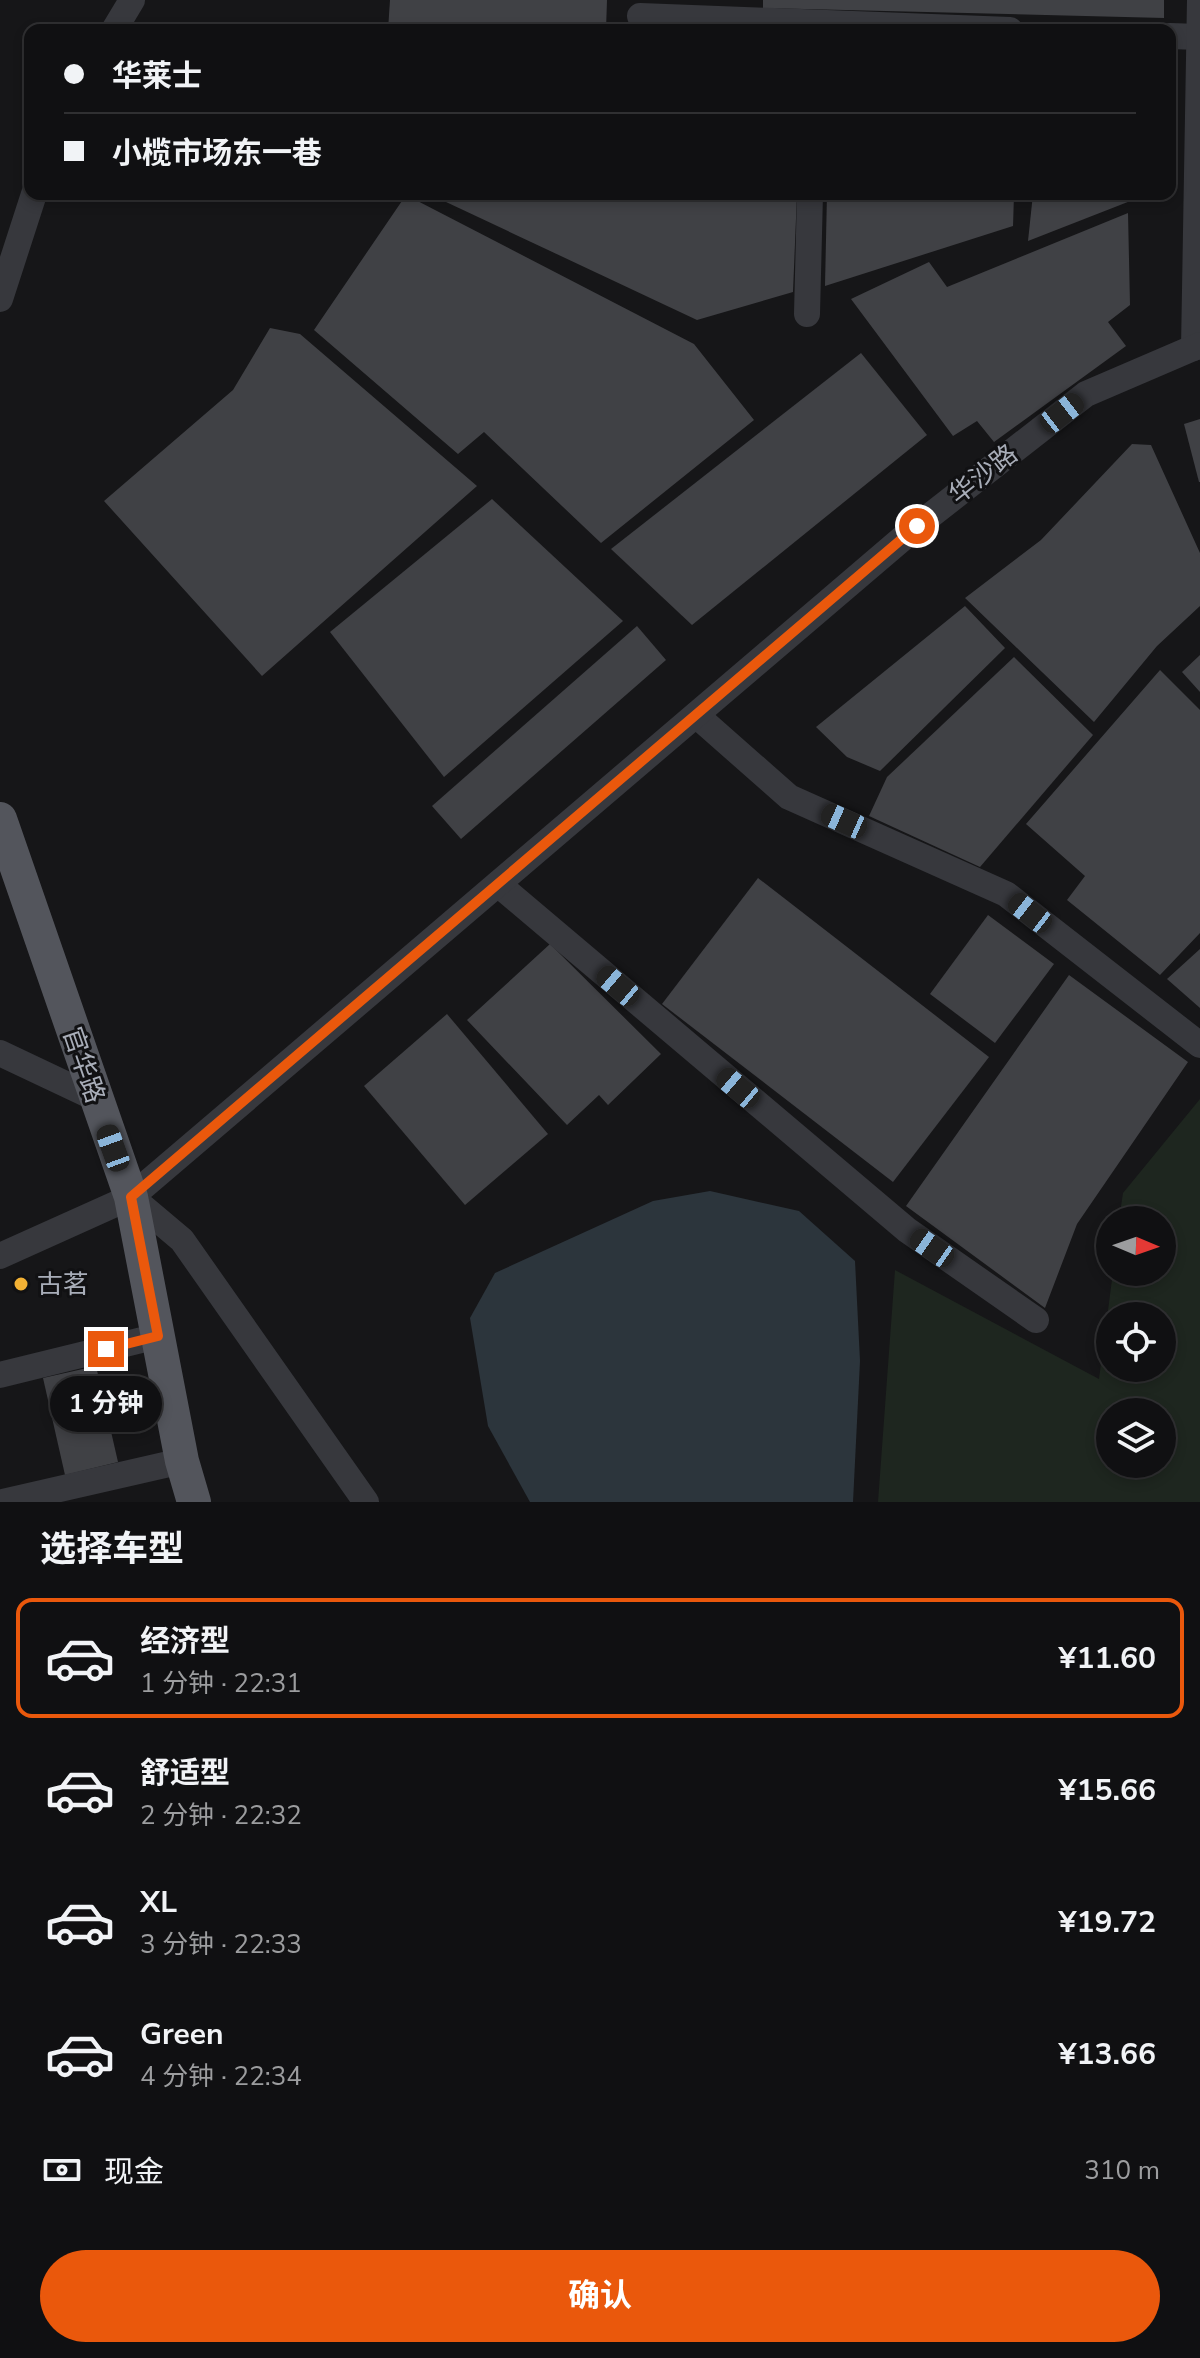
<!DOCTYPE html>
<html lang="zh">
<meta charset="utf-8">
<style>
body{margin:0;font-family:"Nunito Sans","Noto Sans SC",sans-serif;background:#1e1e20;color:#f1f3f6;height:100vh;display:flex;flex-direction:column;font-size:30px;white-space:nowrap}
*{box-sizing:border-box;margin:0}
p{font-size:26px;color:#9c9d9f}
.icon{flex:none;width:44px;height:44px;fill:none;stroke:currentColor;stroke-width:2;stroke-linecap:round;stroke-linejoin:round}
.map{position:relative;height:1502px;overflow:hidden}
.drawer{display:flex;flex-direction:column;background:#101012;flex:1}
.drawer>*{flex:none}
.hud{position:absolute;left:24px;top:24px;width:1152px;height:176px;border-radius:16px;box-shadow:0 4px 12px #0003,0 0 0 2px #303032;display:grid;align-content:center;height:176px;padding:0 40px;background:#101012}
.needle{width:52px;rotate:92deg}
.buttons{position:absolute;left:1096px;top:1206px;display:grid;gap:16px}
.buttons a{display:grid;place-items:center;width:80px;height:80px;border-radius:50%;background:#101012;box-shadow:0 4px 12px #0003,0 0 0 2px #303032;font-size:40px}
.end{position:absolute;width:36px;height:36px;margin:-18px;border:10px solid #ea580c;background:#fff;box-shadow:0 0 0 4px #fff}
.from{border-radius:50%}
.bubble{position:absolute;height:56px;border-radius:28px;background:#101012;box-shadow:0 4px 12px #0003,0 0 0 2px #303032;font-size:26px;font-weight:700;line-height:56px;text-align:center}
.car{position:absolute;width:24px;height:48px;margin:-24px -12px;border-radius:10px;box-shadow:0 0 6px 2px #0007;background:linear-gradient(#222 24%,#8ab4d8 0 40%,#222 0 76%,#8ab4d8 0 86%,#222 0)}
.hud b{display:flex;align-items:center;gap:28px;height:76px;font-size:30px}
.hud b+b{border-top:2px solid #303032}
.hud i{width:20px;height:20px;background:#f1f3f6}
ul{padding:0;list-style:none}
li{display:flex;align-items:center;gap:24px;height:120px;margin:0 16px 12px;padding:0 24px;border:4px solid transparent;border-radius:16px}
li div{flex:1}
li b{display:block;font-size:30px}
li em{font-style:normal;font-weight:700}
li.on{border-color:#ea580c}
li>.icon{width:72px;height:72px;stroke-width:1.5}
h2{padding:0 40px;font-size:36px;line-height:96px}
.pay{display:flex;align-items:center;gap:20px;height:88px;padding:0 40px;font-size:30px}
.pay p{margin-inline-start:auto}
.cta{display:flex;gap:16px;margin-top:auto;padding:16px 40px}
.cta a{flex:1;height:92px;border-radius:48px;background:#ea580c;color:#fff;font-size:32px;font-weight:700;line-height:92px;text-align:center}
.map>svg:first-child{display:block}
</style>
<div class="map">
<svg width="1200" height="1502" viewBox="0 0 1200 1502">
<rect width="100%" height="100%" fill="#161618"/>
<path fill="#1e261f" fill-rule="evenodd" d="M1200,1099V1502H878L895,1270L1099,1379L1113,1272H1162V1220H1119L1123,1193ZM1110,1316H1162V1368H1110ZM1110,1412H1162V1464H1110Z"/>
<polygon fill="#2c353c" points="710,1191 799,1211 855,1261 860,1361 853,1502 530,1502 488,1426 470,1318 495,1273 653,1201"/>
<g fill="#404145">
<polygon points="390,0 607,0 606,30 388,30"/>
<polygon points="763,0 1164,0 1164,18 763,8"/>
<polygon points="429,194 797,194 793,292 697,320"/>
<polygon points="827,194 1014,194 1013,226 825,286"/>
<polygon points="1033,194 1138,194 1138,198 1028,241"/>
<polygon points="406,195 694,344 754,420 601,543 484,432 458,454 314,330"/>
<polygon points="1128,213 1130,305 1108,322 1126,346 994,442 977,421 953,436 851,299 929,262 947,287"/>
<polygon points="270,328 300,334 477,486 262,676 104,501 233,390"/>
<polygon points="861,353 927,435 692,625 611,549"/>
<polygon points="1200,419 1200,482 1199,482 1184,424"/>
<polygon points="1132,444 1151,445 1200,553 1200,606 1157,646 1094,722 965,598 1041,540"/>
<polygon points="492,499 623,621 444,777 330,632"/>
<polygon points="965,606 1005,648 880,771 847,757 816,727"/>
<polygon points="637,626 666,660 461,839 432,806"/>
<polygon points="1200,655 1200,692 1182,672"/>
<polygon points="1014,657 1093,735 980,867 869,816 887,777"/>
<polygon points="1160,670 1200,710 1200,933 1160,975 1067,900 1085,876 1026,824"/>
<polygon points="758,878 989,1057 893,1182 662,1004"/>
<polygon points="988,915 1054,964 995,1043 930,994"/>
<polygon points="550,944 661,1054 608,1105 599,1095 567,1125 467,1020"/>
<polygon points="1200,949 1200,1008 1167,979"/>
<polygon points="1069,975 1188,1062 1077,1224 1045,1308 906,1206"/>
<polygon points="447,1014 548,1134 465,1205 364,1086"/>
<polygon points="96,1366 118,1462 65,1475 43,1378"/>
</g>
<g fill="none" stroke-linecap="round" stroke-linejoin="round">
<g stroke="#37383d" stroke-width="26">
<polyline points="640,16 1010,30"/>
<polyline points="114,30 132,0"/>
<polyline points="1170,36 1199,37"/>
<polyline points="0,299 34,194"/>
<polyline points="807,314 810,194"/>
<polyline points="1194,348 1200,0"/>
<polyline points="696,715 789,797 1006,894 1200,1045"/>
<polyline points="498,884 907,1230 1036,1320"/>
<polyline points="0,1053 95,1098"/>
<polyline points="131,1197 182,1240 366,1502"/>
<polyline points="0,1256 131,1197 917,526 1086,394 1200,345"/>
<polyline points="0,1375 158,1336"/>
<polyline points="3,1502 182,1461"/>
</g>
<polyline stroke="#53555c" stroke-width="34" points="0,819 131,1197 182,1461 194,1502"/>
</g>
<g fill="none" stroke-linecap="round" stroke-linejoin="round">
<polyline stroke="#ea580c" stroke-width="10" points="106,1349 158,1336 131,1197 917,526"/>
</g>
<circle fill="#f2b134" stroke="#111113" stroke-width="3" cx="21" cy="1284" r="8"/>
<g text-anchor="middle" stroke-width="6" stroke-linejoin="round" paint-order="stroke">
<g font-size="26" fill="#a8adb8" stroke="#111113">
<text transform="translate(983 474) rotate(-38)" y="9">华沙路</text>
<text transform="translate(84 1065) rotate(71)" y="9">官华路</text>
</g>
<g font-size="26" fill="#a8adb8" stroke="#111113" text-anchor="start">
<text x="37" y="1293">古茗</text>
</g>
</g>
</svg>
<div class="buttons">
<a><svg class="needle" viewBox="-14 -14 28 28"><path d="M0-13l5 13h-10z" fill="#e53935"/><path d="M0 13l5-13h-10z" fill="#9c9d9f"/></svg></a>
<a><svg class="icon" aria-label="locate" viewBox="0 0 24 24"><circle cx="12" cy="12" r="6"/><path d="M12 2v4M12 18v4M2 12h4M18 12h4"/></svg></a>
<a><svg class="icon" aria-label="layers" viewBox="0 0 24 24"><path d="M12 4l9 5-9 5-9-5zM3 14l9 5 9-5"/></svg></a>
</div>
<i class="end from" style="left:917px;top:526px"></i>
<i class="end" style="left:106px;top:1349px"></i>
<div class="bubble" style="left:50px;top:1376px;width:112px">1 分钟</div>
<i class="car" style="left:1062px;top:413px;rotate:52deg"></i>
<i class="car" style="left:844px;top:821px;rotate:294deg"></i>
<i class="car" style="left:1030px;top:913px;rotate:308deg"></i>
<i class="car" style="left:618px;top:986px;rotate:310deg"></i>
<i class="car" style="left:738px;top:1088px;rotate:310deg"></i>
<i class="car" style="left:113px;top:1148px;rotate:340deg"></i>
<i class="car" style="left:932px;top:1248px;rotate:305deg"></i>
<div class="hud">
<b><i class="from"></i>华莱士</b>
<b><i></i>小榄市场东一巷</b>
</div>
</div>
<section class="drawer">
<h2>选择车型</h2>
<ul>
<li class="on"><svg class="icon" aria-label="car" viewBox="0 0 24 24"><path d="M5 17H2v-5l4-1 3-4h7l3 4 3 1v5h-3M9 17h6M6 11h13"/><circle cx="7" cy="17" r="2"/><circle cx="17" cy="17" r="2"/></svg><div><b>经济型</b><p>1 分钟 · 22:31</p></div><em>¥11.60</em></li>
<li><svg class="icon" aria-label="car" viewBox="0 0 24 24"><path d="M5 17H2v-5l4-1 3-4h7l3 4 3 1v5h-3M9 17h6M6 11h13"/><circle cx="7" cy="17" r="2"/><circle cx="17" cy="17" r="2"/></svg><div><b>舒适型</b><p>2 分钟 · 22:32</p></div><em>¥15.66</em></li>
<li><svg class="icon" aria-label="car" viewBox="0 0 24 24"><path d="M5 17H2v-5l4-1 3-4h7l3 4 3 1v5h-3M9 17h6M6 11h13"/><circle cx="7" cy="17" r="2"/><circle cx="17" cy="17" r="2"/></svg><div><b>XL</b><p>3 分钟 · 22:33</p></div><em>¥19.72</em></li>
<li><svg class="icon" aria-label="car" viewBox="0 0 24 24"><path d="M5 17H2v-5l4-1 3-4h7l3 4 3 1v5h-3M9 17h6M6 11h13"/><circle cx="7" cy="17" r="2"/><circle cx="17" cy="17" r="2"/></svg><div><b>Green</b><p>4 分钟 · 22:34</p></div><em>¥13.66</em></li>
</ul>
<div class="pay"><svg class="icon" aria-label="cash" viewBox="0 0 24 24"><path d="M3 7h18v10H3z"/><circle cx="12" cy="12" r="2"/></svg>现金<p>310 m</p></div>
<div class="cta"><a>确认</a></div>
</section>
